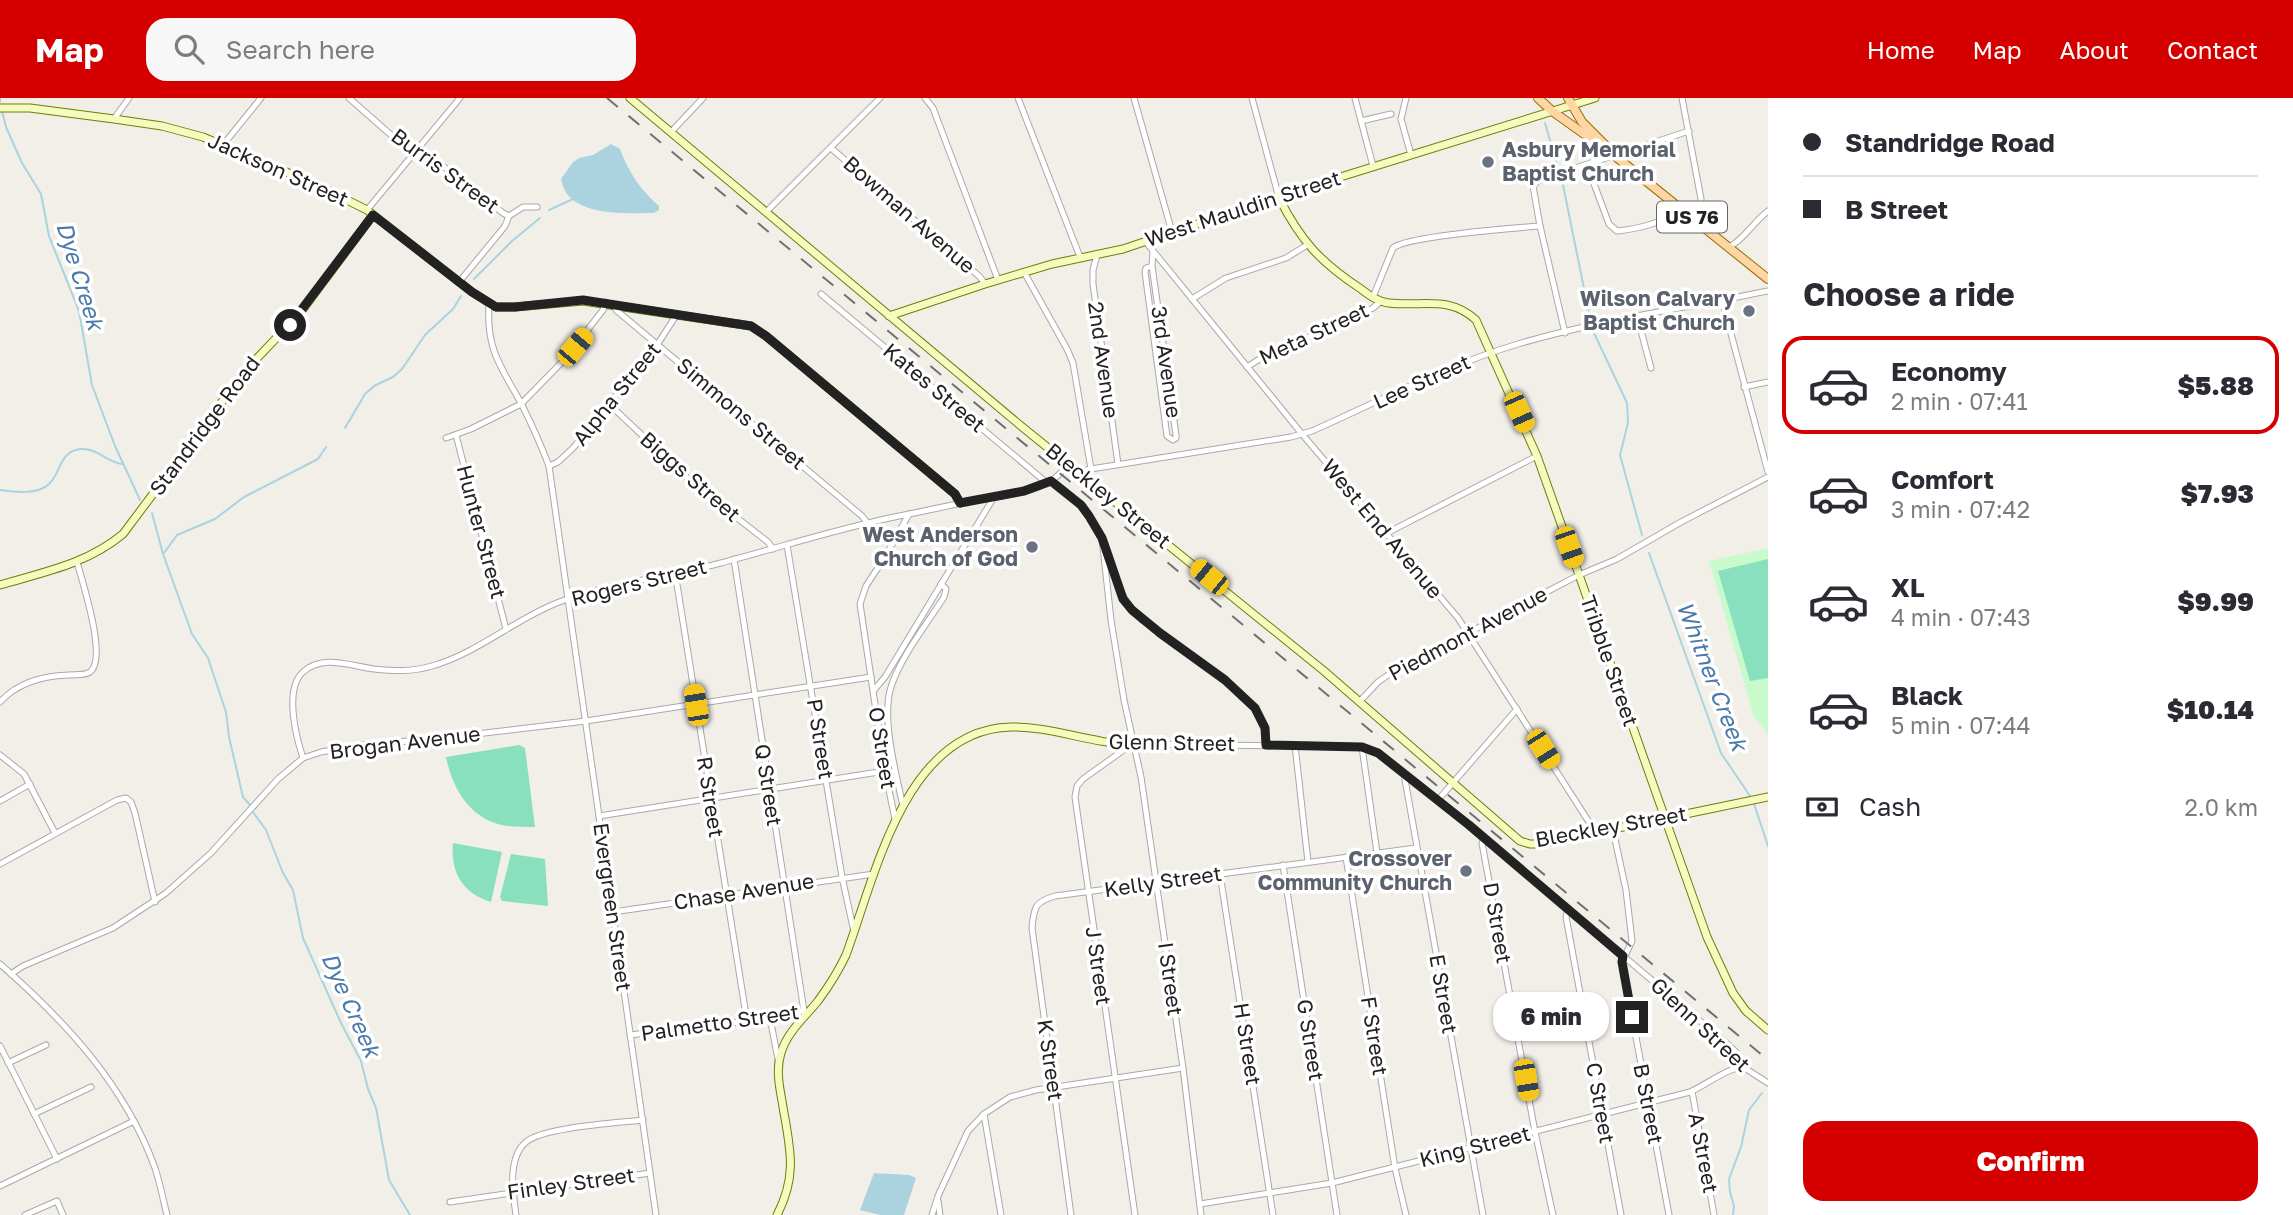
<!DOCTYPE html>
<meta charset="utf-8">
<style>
body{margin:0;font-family:"Golos Text",sans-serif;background:#f7f7f7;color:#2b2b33;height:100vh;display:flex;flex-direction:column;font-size:26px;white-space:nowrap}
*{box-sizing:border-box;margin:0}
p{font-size:23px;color:#7c7c81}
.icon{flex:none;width:38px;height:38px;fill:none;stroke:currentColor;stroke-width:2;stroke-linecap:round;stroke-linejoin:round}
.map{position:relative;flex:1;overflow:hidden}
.drawer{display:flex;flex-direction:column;background:#fff;width:525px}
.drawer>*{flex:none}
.guide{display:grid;align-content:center;height:154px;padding:0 35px;background:#fff}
.end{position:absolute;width:32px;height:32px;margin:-16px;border:9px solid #222;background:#fff;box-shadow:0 0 0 4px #fff}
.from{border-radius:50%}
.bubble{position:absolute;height:49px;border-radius:21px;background:#fff;box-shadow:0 2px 5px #0004;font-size:23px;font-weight:800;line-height:49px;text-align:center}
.car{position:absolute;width:21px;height:42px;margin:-21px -10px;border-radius:9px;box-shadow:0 0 5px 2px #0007;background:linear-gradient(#f5c518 24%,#345 0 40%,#f5c518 0 76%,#345 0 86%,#f5c518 0)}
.guide b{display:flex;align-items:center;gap:24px;height:66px;font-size:26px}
.guide b+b{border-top:2px solid #e1e1e2}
.guide i{width:18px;height:18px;background:#2b2b33}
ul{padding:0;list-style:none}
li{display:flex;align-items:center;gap:21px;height:98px;margin:0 14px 10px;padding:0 21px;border:4px solid transparent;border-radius:21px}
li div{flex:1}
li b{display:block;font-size:26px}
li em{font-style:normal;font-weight:800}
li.selected{border-color:#d40000}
li>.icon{width:63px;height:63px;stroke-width:1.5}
h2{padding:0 35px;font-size:32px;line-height:84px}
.pay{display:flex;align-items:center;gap:18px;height:77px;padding:0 35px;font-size:26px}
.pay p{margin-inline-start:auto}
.cta{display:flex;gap:14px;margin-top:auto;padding:14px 35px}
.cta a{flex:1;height:80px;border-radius:21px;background:#d40000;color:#fff;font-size:28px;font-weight:800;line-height:80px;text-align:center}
header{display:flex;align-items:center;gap:42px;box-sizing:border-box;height:98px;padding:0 35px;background:#d40000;color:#fff}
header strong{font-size:33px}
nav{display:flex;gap:38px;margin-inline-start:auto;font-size:24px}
.search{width:490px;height:63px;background:#f7f7f7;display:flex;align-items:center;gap:18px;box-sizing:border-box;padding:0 24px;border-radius:21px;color:#7c7c81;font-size:26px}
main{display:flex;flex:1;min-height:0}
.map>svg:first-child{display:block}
</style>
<header>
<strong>Map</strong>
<div class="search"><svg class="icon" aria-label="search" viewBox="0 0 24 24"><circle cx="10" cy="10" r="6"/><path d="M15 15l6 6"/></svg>Search here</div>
<nav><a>Home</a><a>Map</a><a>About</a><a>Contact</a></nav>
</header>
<main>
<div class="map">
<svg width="1768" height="1117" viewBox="0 0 1768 1117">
<rect width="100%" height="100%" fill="#f2efe9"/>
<polygon fill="#c8facc" points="1768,450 1768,636 1754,619 1709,463"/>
<g fill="#88e0be">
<polygon points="1768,461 1768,580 1750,583 1718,473"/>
<path d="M519,647L525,650L535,729C526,729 516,729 507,728C470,722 453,692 446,659Z"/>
<path d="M453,745L502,754L491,804C463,796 450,774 453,745Z"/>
<polygon points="511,756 545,761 548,808 502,803 500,799"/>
</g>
<g fill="#aad3df">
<path d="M611,46L620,51C628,73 641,93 659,108V112L654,115C626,115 567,120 561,81L573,64L579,60L593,57Z"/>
<polygon points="874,1075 909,1077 916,1080 904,1117 880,1117 860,1112"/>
</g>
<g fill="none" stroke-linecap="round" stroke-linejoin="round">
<g stroke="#aad3df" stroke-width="2">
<polyline points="0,4 0,0"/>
<polyline points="2,13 6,29 22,65 41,96 49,138 79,213 92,287 115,348 140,402"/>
<polyline points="1545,25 1558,70"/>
<polyline points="1562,82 1590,220"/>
<polyline points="549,112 573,101"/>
<polyline points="474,181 512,143 540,120"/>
<polyline points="1594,235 1627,305 1628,325 1620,357 1642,437"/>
<polyline points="345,330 365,296 374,288 393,279 402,271 425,237 453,211 461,198"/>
<path d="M0,392C14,394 38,397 49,386C61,375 59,353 81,351C97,350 107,364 122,366"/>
<polyline points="152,415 163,456 192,536 208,560 226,614 229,639 243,699 250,707"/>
<polyline points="164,455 177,437 215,421 244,399 318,361 326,349"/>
<polyline points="1649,455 1721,655 1752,701"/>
<polyline points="1754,706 1768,748"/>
<polyline points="253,714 266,732 283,775 293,792 303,840 341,925 361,963 368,991 376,1010 389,1082 410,1117"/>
<polyline points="1733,1117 1734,1108 1730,1094 1729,1081 1741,1049 1749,1012 1762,995"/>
</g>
<g stroke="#a9a9a9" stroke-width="7">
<g id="street">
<polyline points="349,0 406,50 415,55 430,58 503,115 509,118"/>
<polyline points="925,0 933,10 998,182"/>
<polyline points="1018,0 1080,159"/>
<polyline points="1134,0 1172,134"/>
<polyline points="1252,0 1279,100"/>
<polyline points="1355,0 1373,68"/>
<polyline points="1406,0 1401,21 1411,57"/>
<polyline points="1682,0 1701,101 1701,111 1697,123"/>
<polyline points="114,21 129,0"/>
<polyline points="1361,23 1391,16"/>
<polyline points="671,34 703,0"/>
<polyline points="223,47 261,0"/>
<polyline points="831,50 980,179 985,186"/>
<path d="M1587,67L1609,126L1617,133C1639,131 1664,124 1682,112"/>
<polyline points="367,112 460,0"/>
<polyline points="766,114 880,0"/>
<polyline points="1145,143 1302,336 1458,520 1596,735"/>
<path d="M1729,149C1744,142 1754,123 1768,113"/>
<polyline points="1097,157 1093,172 1093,186 1118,366"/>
<polyline points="1152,168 1146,170 1145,174 1167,338 1173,342 1176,340 1176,337 1152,168 1153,154"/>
<polyline points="1024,174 1067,251 1073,265 1091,371"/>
<polyline points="460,183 505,128 509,118 523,109 537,109"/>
<polyline points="821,196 1047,385"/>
<path d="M1373,199L1393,150C1407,138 1515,130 1540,128"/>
<polyline points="1192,201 1226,180 1286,160 1307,147"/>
<polyline points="1722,202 1768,374"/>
<path d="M489,205C486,253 501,268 522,307C532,327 541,347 549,368L656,1117"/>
<polyline points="614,207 616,212 862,418 868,426"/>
<polyline points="1637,218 1651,270"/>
<polyline points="1565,235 1540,128 1533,88 1538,83 1563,74 1689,33"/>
<polyline points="1247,269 1258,262 1373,210 1381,203"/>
<polyline points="1744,289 1768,284"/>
<polyline points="609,306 696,388 768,444 773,451"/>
<polyline points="456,337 506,531"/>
<polyline points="446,340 471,331 521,306 564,262 603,212 606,204"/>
<polyline points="549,368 558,364 573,350 657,247 677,216"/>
<path d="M1077,374L1091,371L1291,339L1312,333C1380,303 1447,267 1518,246C1599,222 1685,210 1768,193"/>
<path d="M1051,383C1077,400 1098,424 1108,454C1118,484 1118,498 1142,522L1225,582L1255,610L1265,630L1266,647"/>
<polyline points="1387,435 1537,358"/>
<polyline points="1102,440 1111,522 1124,602 1141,679 1183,970 1201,1117"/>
<polyline points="787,447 842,779 854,834"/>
<polyline points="734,461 804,913"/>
<polyline points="675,474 747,923"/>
<polyline points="874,592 885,579 994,399"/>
<polyline points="1360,603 1378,584 1388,577 1579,477 1617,461 1681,424 1768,379"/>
<path d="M0,604C18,584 43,578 68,577C75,576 84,578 90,574C108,561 82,483 77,464"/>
<path d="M1132,646L1362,649L1378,655L1484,740L1726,945C1734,952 1742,958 1743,969L1768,985"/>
<polyline points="1132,646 1083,681 1077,688 1075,699 1135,1117"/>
<polyline points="1295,647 1308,764"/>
<polyline points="1362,649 1377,755"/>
<polyline points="0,657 24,676 55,735"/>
<path d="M303,660C296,639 284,591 303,574C323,556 350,568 374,571C394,573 412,574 432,568C478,555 515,521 559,504C607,486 659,480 709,468C772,452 835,431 899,418C925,413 951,407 977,402C1000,398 1028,396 1049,384C1057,380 1062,373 1068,367"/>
<polyline points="1404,676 1483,1117"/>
<polyline points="1438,702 1517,611"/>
<polyline points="0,703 30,686"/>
<path d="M903,708C896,676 881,620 891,589C901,558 927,526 944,499L946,491L941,486"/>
<polyline points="599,718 885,673"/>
<polyline points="895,721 885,673 860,506 866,488 885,459 909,416"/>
<polyline points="1613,732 1626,792 1632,843 1622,864 1669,1117"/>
<polyline points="1484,740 1482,745 1535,1034 1553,1117"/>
<polyline points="1346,759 1395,1070 1406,1117"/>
<polyline points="0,766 117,702 126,700 131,704 135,715 155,804"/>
<polyline points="1283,767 1337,1117"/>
<polyline points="1220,776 1273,1117"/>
<polyline points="1568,810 1566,819 1621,1117"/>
<polyline points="613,814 874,776"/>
<path d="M0,866C65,923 125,987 155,1070C160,1085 163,1101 167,1117"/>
<polyline points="11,876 23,868 113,830 166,795 211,755 278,681 303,660 321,654 362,647 443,640 586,623 871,579"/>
<polyline points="770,920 778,961"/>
<polyline points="630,937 747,923 804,913"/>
<polyline points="0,948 57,1061"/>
<polyline points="8,965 46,947"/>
<polyline points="1692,993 1714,1117"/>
<polyline points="34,1016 91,989"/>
<polyline points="984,1016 1001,1117"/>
<polyline points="0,1088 134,1023"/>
<polyline points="938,1103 940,1117"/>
<polyline points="450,1104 650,1075"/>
<path d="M1200,1106L1332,1085L1690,994C1706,987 1727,970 1743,969"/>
<polyline points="25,1117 57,1103 63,1117"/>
<path d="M516,1117C513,1096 507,1060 526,1044C543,1029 618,1025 643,1022"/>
<polyline points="932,1117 938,1098 968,1033 984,1016 1010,999 1036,992 1183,970"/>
<path d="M1071,1117L1032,830C1034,810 1034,804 1055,798L1416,750"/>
</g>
</g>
<g stroke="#707d05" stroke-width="9">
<g id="secondary">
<polyline points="630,0 1021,328 1324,573 1520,743 1530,746 1541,746 1768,699"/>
<polyline points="0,10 30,10 114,21 162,28 203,39 317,87 367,112 472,194 496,209 515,209 583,203 751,228 766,238 955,396 960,405"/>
<path d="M1279,100C1301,143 1320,164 1361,191C1369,197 1378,204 1389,205C1423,209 1449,197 1476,222L1537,358L1707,839L1733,895L1746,913L1768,932"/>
<polyline points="889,218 985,186 1052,166 1123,151 1292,94 1595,0"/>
<path d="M0,487C44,474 87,466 123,436L245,273L300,215L373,117"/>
<path d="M777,1117C799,1075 789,1047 782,1003C779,987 776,970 781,955C787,934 805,919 818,903C829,888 838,874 846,857C875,779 905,631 1011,629C1052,628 1091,646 1132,646"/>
</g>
</g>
<g stroke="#a06b00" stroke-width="10">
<g id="primary">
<polyline points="1538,0 1552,13 1615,58 1768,181"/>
<polyline points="1568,0 1582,24 1605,47"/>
</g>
</g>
<use href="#street" stroke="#fff" stroke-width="5"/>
<use href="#secondary" stroke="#f7fabf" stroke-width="7"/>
<use href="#primary" stroke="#fcd6a4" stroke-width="8"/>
<polyline stroke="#707070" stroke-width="2" stroke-dasharray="14 14" stroke-linecap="butt" points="607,0 1768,962"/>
</g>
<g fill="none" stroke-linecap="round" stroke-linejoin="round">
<polyline stroke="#222" stroke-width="9" points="290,227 373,117 472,194 496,209 515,209 583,202 751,228 766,238 955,396 960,405 1024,393 1051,383 1081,407 1089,418 1102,440 1123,501 1132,512 1160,535 1225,582 1255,610 1265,630 1266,647 1362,649 1378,655 1469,727 1623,858 1622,864 1632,919"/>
</g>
<g fill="#6b7280" stroke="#fff" stroke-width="2.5">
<circle cx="1488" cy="64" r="7"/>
<circle cx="1749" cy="213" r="7"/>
<circle cx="1032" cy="449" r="7"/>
<circle cx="1466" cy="773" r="7"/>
</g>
<g text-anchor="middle" stroke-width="7" stroke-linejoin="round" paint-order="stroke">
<rect fill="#fff" stroke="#646464" stroke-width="2" x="1657" y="103.5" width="70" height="31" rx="5"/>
<g font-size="19" font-weight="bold" fill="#222">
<text x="1692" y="126">US 76</text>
</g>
<g font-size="21" font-weight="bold" fill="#5b616d" stroke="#fff" text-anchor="end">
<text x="1502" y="59" text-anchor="start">Asbury Memorial<tspan x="1502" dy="24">Baptist Church</tspan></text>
<text x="1735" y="208">Wilson Calvary<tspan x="1735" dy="24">Baptist Church</tspan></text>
<text x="1018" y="444">West Anderson<tspan x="1018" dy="24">Church of God</tspan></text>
<text x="1452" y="768">Crossover<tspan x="1452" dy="24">Community Church</tspan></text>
</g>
<g font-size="21" fill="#222" stroke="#fff">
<text transform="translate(278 72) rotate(24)" y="7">Jackson Street</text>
<text transform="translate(445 73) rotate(36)" y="7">Burris Street</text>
<text transform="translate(1243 111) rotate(-18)" y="7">West Mauldin Street</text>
<text transform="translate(909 117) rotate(41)" y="7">Bowman Avenue</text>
<text transform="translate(1314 236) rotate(-25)" y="7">Meta Street</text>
<text transform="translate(1103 262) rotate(82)" y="7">2nd Avenue</text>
<text transform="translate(1166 264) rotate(82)" y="7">3rd Avenue</text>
<text transform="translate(1422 284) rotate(-24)" y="7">Lee Street</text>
<text transform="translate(934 290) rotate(40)" y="7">Kates Street</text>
<text transform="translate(617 296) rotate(-51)" y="7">Alpha Street</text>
<text transform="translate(741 316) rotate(40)" y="7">Simmons Street</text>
<text transform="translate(205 328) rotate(-53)" y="7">Standridge Road</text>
<text transform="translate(690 379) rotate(41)" y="7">Biggs Street</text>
<text transform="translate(1108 398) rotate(39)" y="7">Bleckley Street</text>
<text transform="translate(1382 431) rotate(50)" y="7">West End Avenue</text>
<text transform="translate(481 434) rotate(75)" y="7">Hunter Street</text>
<text transform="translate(639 485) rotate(-14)" y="7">Rogers Street</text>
<text transform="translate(1468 536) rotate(-28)" y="7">Piedmont Avenue</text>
<text transform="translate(1609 563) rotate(71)" y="7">Tribble Street</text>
<text transform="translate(820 641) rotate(81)" y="7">P Street</text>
<text transform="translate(405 645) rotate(-7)" y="7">Brogan Avenue</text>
<text transform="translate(1172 645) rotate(1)" y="7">Glenn Street</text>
<text transform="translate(882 650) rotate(81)" y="7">O Street</text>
<text transform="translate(768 687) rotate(81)" y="7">Q Street</text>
<text transform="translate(710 699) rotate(81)" y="7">R Street</text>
<text transform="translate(1611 729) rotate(-10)" y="7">Bleckley Street</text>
<text transform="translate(1163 784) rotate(-8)" y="7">Kelly Street</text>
<text transform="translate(744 794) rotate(-9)" y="7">Chase Avenue</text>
<text transform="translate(612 809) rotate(82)" y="7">Evergreen Street</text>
<text transform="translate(1497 825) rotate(80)" y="7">D Street</text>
<text transform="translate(1098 868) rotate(82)" y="7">J Street</text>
<text transform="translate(1170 881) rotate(82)" y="7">I Street</text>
<text transform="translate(1443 896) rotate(80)" y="7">E Street</text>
<text transform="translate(720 925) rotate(-8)" y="7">Palmetto Street</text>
<text transform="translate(1700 927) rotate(43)" y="7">Glenn Street</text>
<text transform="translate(1374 938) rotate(81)" y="7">F Street</text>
<text transform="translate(1310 942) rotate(81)" y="7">G Street</text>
<text transform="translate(1247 946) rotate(81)" y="7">H Street</text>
<text transform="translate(1050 962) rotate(82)" y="7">K Street</text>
<text transform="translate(1600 1005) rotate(80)" y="7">C Street</text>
<text transform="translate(1648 1006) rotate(79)" y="7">B Street</text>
<text transform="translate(1475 1049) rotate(-14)" y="7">King Street</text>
<text transform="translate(1703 1055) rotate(79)" y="7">A Street</text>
<text transform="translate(571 1086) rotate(-8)" y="7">Finley Street</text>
</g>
<g font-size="23" font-style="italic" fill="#4a7aab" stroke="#fff">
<text transform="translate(80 178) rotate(73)" y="8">Dye Creek</text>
<text transform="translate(1712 578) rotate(69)" y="8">Whitner Creek</text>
<text transform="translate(351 907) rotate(66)" y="8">Dye Creek</text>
</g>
</g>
</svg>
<i class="end from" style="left:290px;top:227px"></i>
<i class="end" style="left:1632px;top:919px"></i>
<div class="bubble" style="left:1493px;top:894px;width:116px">6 min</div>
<i class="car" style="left:575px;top:249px;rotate:40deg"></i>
<i class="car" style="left:1519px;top:314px;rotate:156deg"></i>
<i class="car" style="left:1569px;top:449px;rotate:161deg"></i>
<i class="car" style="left:1209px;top:479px;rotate:309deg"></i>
<i class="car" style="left:696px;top:607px;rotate:351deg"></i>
<i class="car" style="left:1543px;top:651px;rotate:148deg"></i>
<i class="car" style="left:1526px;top:982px;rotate:170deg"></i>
</div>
<section class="drawer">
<div class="guide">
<b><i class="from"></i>Standridge Road</b>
<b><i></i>B Street</b>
</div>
<h2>Choose a ride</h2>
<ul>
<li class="selected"><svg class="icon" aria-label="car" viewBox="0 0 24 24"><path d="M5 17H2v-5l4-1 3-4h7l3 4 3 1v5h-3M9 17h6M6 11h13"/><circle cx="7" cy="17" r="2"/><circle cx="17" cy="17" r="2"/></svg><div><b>Economy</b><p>2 min · 07:41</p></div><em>$5.88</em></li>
<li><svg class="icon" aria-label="car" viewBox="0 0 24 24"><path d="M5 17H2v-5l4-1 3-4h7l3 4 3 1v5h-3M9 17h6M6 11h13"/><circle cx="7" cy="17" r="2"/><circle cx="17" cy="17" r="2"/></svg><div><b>Comfort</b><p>3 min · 07:42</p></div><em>$7.93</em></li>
<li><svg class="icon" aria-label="car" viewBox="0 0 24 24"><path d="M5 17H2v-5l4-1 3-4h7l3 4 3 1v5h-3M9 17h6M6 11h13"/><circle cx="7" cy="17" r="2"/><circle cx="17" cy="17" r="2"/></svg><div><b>XL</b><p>4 min · 07:43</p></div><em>$9.99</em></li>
<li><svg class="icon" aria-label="car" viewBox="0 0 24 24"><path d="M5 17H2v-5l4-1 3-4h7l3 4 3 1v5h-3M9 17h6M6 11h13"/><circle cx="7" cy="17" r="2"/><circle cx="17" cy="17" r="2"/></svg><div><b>Black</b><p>5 min · 07:44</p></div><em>$10.14</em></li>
</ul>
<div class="pay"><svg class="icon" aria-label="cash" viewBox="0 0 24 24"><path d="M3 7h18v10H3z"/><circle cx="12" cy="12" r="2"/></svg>Cash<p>2.0 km</p></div>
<div class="cta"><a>Confirm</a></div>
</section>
</main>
